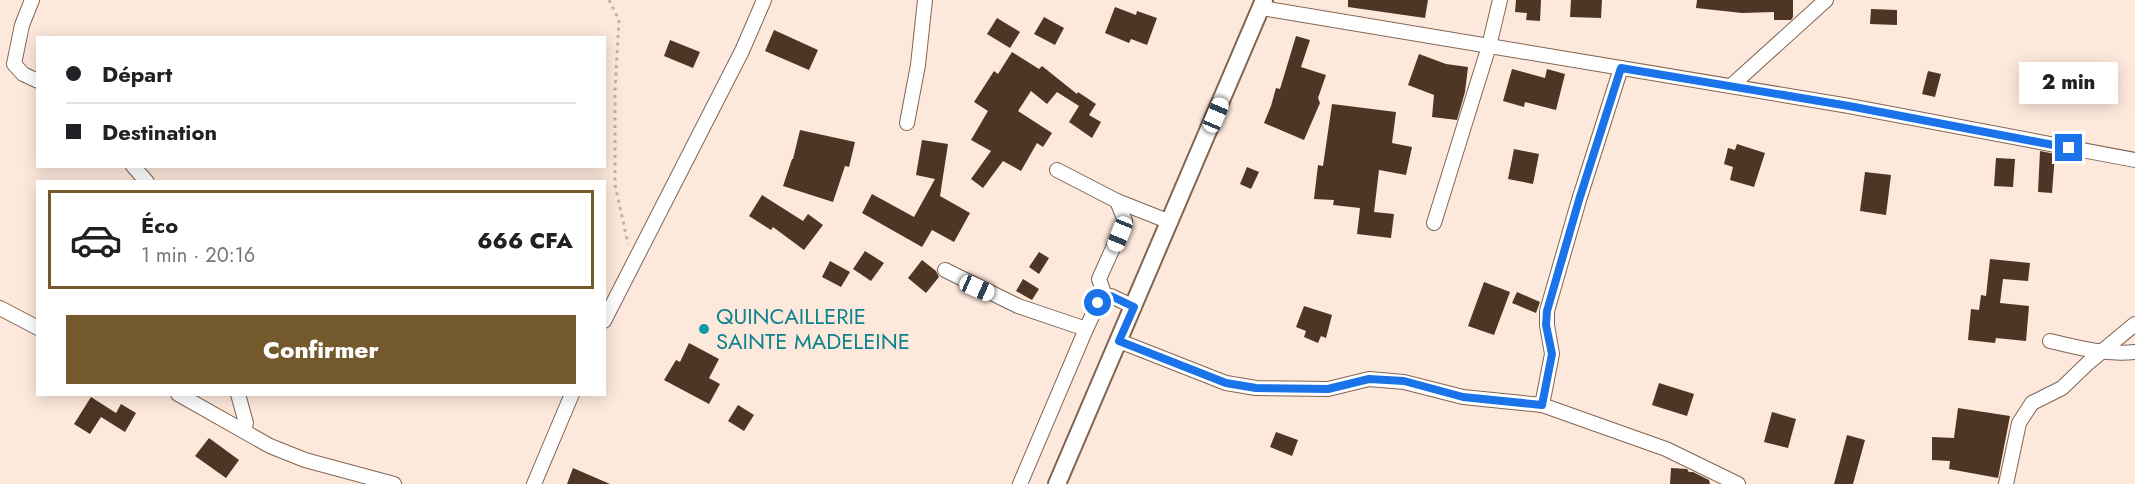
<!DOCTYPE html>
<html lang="fr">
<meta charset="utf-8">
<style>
body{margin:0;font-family:Jost,sans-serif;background:#f2f2f2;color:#202124;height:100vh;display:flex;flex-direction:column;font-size:22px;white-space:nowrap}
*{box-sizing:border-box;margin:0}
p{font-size:20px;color:#757577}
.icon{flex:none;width:33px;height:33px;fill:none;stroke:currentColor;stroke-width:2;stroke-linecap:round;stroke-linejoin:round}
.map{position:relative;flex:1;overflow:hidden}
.sheet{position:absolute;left:36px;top:180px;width:570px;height:216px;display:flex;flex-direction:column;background:#fff;border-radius:0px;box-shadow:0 3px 15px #0003}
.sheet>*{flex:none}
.banner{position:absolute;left:36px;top:36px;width:570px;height:132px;border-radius:0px;box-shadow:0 3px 15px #0003;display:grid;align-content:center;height:132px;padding:0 30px;background:#fff}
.end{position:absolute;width:27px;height:27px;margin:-14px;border:8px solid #1a73e8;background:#fff;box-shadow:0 0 0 3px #fff}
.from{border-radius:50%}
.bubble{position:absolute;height:42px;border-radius:0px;background:#fff;box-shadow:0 3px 15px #0003;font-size:20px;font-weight:800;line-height:42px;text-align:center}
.car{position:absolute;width:18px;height:36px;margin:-18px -9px;border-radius:8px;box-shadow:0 0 4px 2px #0007;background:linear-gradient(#fff 24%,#345 0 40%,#fff 0 76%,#345 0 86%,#fff 0)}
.banner b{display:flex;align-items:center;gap:21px;height:57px;font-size:22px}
.banner b+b{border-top:2px solid #e0e0e0}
.banner i{width:15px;height:15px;background:#202124}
ul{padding:10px 0 0;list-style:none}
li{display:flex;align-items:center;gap:18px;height:99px;margin:0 12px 9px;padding:0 18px;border:3px solid #e0e0e0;border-radius:0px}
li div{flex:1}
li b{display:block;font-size:22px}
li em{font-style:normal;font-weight:800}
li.current{border-color:#73592b}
li>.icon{width:54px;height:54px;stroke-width:1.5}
.action{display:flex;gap:12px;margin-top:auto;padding:12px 30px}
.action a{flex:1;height:69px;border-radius:0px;background:#73592b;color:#fff;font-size:24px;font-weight:800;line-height:69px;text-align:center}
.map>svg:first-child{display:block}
</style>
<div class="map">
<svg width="2135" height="484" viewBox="0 0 2135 484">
<rect width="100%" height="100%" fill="#fde9dc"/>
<g fill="#4f3523">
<polygon points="1348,0 1428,0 1425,18 1348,7"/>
<polygon points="1516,0 1541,0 1540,21 1526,20 1527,13 1515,12"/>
<polygon points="1571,0 1602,0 1601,18 1570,17"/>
<polygon points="1697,0 1793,0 1793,17 1791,20 1774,20 1774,12 1742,13 1696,8"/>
<polygon points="1115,7 1136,15 1137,11 1157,18 1147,45 1131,39 1129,43 1105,33"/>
<polygon points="1871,9 1897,10 1897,25 1870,24"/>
<polygon points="1044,17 1064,28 1055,45 1034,34"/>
<polygon points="997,18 1020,32 1010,48 987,34"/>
<polygon points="774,30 818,50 809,70 765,51"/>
<polygon points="1296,36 1310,40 1301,67 1326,75 1318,98 1320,103 1304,140 1264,123 1271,106 1276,88 1280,89"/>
<polygon points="670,40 700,52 693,68 664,56"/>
<polygon points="1012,52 1039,69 1042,66 1077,94 1078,92 1096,104 1089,115 1101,122 1092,138 1069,122 1079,106 1057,92 1047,104 1031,91 1018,111 1052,133 1043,147 1037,143 1021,171 1003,161 983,188 971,179 991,151 971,140 988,111 974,102 994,71 998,74"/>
<polygon points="1419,54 1446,64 1468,67 1465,92 1457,120 1432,117 1434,95 1408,85"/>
<polygon points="1512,69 1545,78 1547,69 1565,74 1556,110 1525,102 1524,107 1503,101"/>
<polygon points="1928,71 1941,74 1935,97 1922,94"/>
<polygon points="1332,104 1396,112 1392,143 1412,147 1406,175 1379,170 1374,212 1394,214 1391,238 1357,234 1360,208 1333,205 1334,200 1314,199 1318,165 1323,166"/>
<polygon points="800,130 855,142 849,167 845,166 833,202 783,186 792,159 793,159"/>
<polygon points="922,140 948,144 940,196 970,213 954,242 932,230 922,247 862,213 872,194 914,217 935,179 916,175"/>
<polygon points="1737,144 1765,153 1754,187 1730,180 1733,167 1724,164 1728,148 1735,150"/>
<polygon points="1514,149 1539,154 1533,184 1508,179"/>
<polygon points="2040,151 2055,154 2052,193 2038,192"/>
<polygon points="1996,158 2015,159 2013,187 1994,186"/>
<polygon points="1247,167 1259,172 1251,189 1240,184"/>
<polygon points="1865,172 1891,175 1886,215 1860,211"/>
<polygon points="762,195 803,221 808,214 823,225 804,250 773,227 771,230 749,216"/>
<polygon points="865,251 884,263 871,281 853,269"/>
<polygon points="1039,252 1049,258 1039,274 1029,267"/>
<polygon points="1990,259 2030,263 2028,281 2003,279 2000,303 2029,306 2026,341 1996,338 1995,343 1968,340 1971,309 1979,310 1981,295 1986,296"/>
<polygon points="922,260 936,271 939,277 926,293 908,278"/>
<polygon points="830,261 850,272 841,287 822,277"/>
<polygon points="1023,279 1039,289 1032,300 1016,291"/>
<polygon points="1484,282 1510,292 1494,335 1468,326"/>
<polygon points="1517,292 1540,302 1536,313 1512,303"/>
<polygon points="1304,306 1332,315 1326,338 1321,336 1318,343 1304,337 1306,331 1296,327"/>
<polygon points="689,343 719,359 709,378 720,384 709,404 664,380 676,360 680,362"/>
<polygon points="1659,383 1694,394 1687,416 1652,405"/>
<polygon points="91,397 116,413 121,404 136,413 125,432 101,417 90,434 74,424"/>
<polygon points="738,405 754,415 744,431 728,421"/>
<polygon points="1958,408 2010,416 1998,478 1949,469 1950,461 1932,460 1932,437 1954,438"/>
<polygon points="1772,412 1796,419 1788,448 1764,442"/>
<polygon points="1276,432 1298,440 1292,456 1270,447"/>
<polygon points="1847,435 1865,440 1853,484 1834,484"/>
<polygon points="209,438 239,460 226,478 195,456"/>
<polygon points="573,468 610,484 567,484"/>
<polygon points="1671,468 1687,469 1689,472 1693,472 1709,480 1710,484 1670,484"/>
</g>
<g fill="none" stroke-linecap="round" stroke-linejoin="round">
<g stroke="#816551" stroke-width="16">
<g id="minor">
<polyline points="32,0 22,25 14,64 23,74 38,81"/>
<polyline points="1262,8 1849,106 2135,160"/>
<polyline points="1731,86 1826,0"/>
<polyline points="907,123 918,65 925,0"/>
<polyline points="133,166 147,182"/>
<polyline points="1057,170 1117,201 1125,221 1099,279 1105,296"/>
<polyline points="1117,201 1170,222"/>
<polyline points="1434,223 1489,46 1500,0"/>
<polyline points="945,270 1018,306 1086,329"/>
<polyline points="0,308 38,328"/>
<polyline points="604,321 742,51 764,0"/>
<polyline points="1119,341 1226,383 1256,388 1328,389 1369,379 1404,382 1463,397 1542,405 1666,449 1738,484"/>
<path d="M2050,341C2079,348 2105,355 2135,352"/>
<polyline points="178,394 270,446 305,460 394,484"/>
<polyline points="238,394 246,423 244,431"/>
<polyline points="1542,405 1552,354 1547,325 1547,311 1579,200 1621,68"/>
<polyline points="534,484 572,394"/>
<polyline points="1020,484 1086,329 1100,299 1111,296 1134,307"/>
<polyline points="2006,484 2019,423 2032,403 2062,388 2088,363 2135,324"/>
</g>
</g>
<g stroke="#816551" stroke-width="20">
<polyline id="tertiary" points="1057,484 1264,0"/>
</g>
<polyline stroke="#c2b1a5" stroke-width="3" stroke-dasharray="3 4.5" stroke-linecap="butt" points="609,0 619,20 615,91 615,185 628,244"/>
<use href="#minor" stroke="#fff" stroke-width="14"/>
<use href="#tertiary" stroke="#fff" stroke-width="16"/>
</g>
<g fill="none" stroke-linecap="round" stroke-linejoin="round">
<polyline stroke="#1a73e8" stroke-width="8" points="1098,303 1100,299 1111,296 1134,307 1119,341 1226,383 1256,388 1328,389 1369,379 1404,381 1463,397 1542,405 1552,354 1546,325 1547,311 1579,200 1621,68 1849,106 2069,148"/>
</g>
<circle fill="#0f9aa8" stroke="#fde9dc" stroke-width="2" cx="704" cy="329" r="6"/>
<g text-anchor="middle" stroke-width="6" stroke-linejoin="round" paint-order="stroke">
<g font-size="22" fill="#0d838f" stroke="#fde9dc" text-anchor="start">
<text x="716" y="324">QUINCAILLERIE<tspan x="716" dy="25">SAINTE MADELEINE</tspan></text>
</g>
</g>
</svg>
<i class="end from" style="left:1098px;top:303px"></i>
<i class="end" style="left:2069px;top:148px"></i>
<div class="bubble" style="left:2019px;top:62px;width:99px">2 min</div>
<i class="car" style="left:1216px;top:115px;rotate:23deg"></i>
<i class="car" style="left:1120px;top:234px;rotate:202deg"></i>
<i class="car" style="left:977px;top:288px;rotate:114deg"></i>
<div class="banner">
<b><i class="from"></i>Départ</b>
<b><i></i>Destination</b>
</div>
<section class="sheet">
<ul>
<li class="current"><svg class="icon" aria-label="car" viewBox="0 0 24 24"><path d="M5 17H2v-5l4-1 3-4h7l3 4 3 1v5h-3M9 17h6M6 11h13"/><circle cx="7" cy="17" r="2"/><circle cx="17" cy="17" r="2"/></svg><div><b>Éco</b><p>1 min · 20:16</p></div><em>666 CFA</em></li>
</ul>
<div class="action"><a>Confirmer</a></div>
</section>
</div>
